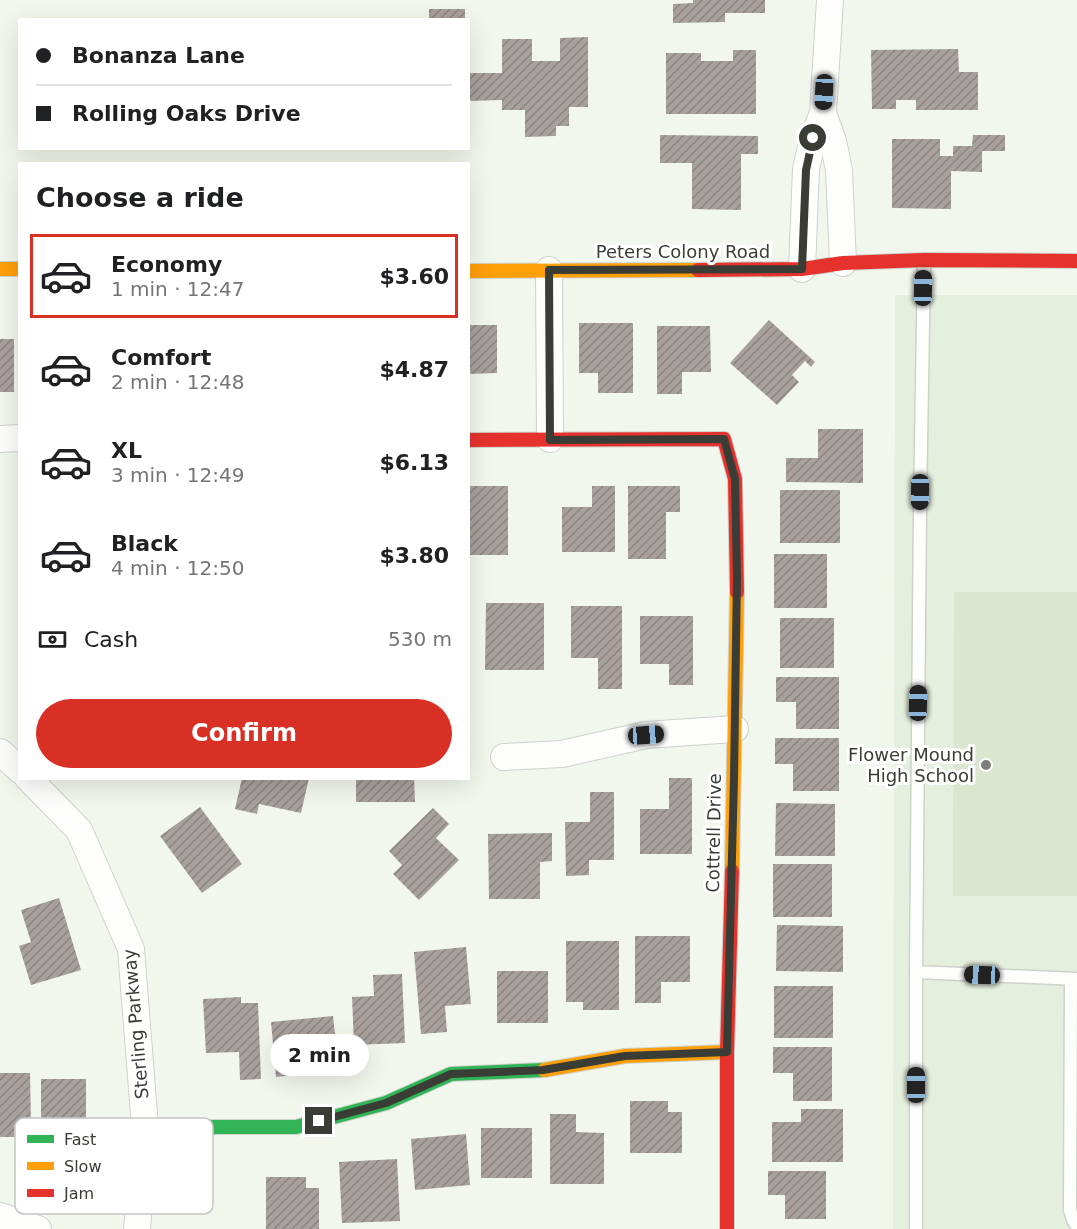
<!DOCTYPE html>
<meta charset="utf-8">
<style>
body{margin:0;font-family:"DejaVu Sans",sans-serif;background:#f6f6f6;color:#202124;height:100vh;display:flex;flex-direction:column;font-size:22px;white-space:nowrap}
*{box-sizing:border-box;margin:0}
p{font-size:20px;color:#757577}
.icon{flex:none;width:33px;height:33px;fill:none;stroke:currentColor;stroke-width:2;stroke-linecap:round;stroke-linejoin:round}
.map{position:relative;flex:1;overflow:hidden}
.sheet{position:absolute;left:18px;top:162px;width:452px;height:618px;display:flex;flex-direction:column;background:#fff;border-radius:0px;box-shadow:0 6px 24px #0002}
.sheet>*{flex:none}
.hud{position:absolute;left:18px;top:18px;width:452px;height:132px;border-radius:0px;box-shadow:0 6px 24px #0002;display:grid;align-content:center;height:132px;padding:0 18px;background:#fff}
.end{position:absolute;width:27px;height:27px;margin:-14px;border:8px solid #393d36;background:#fff;box-shadow:0 0 0 3px #fff}
.from{border-radius:50%}
.bubble{position:absolute;height:42px;border-radius:21px;background:#fff;box-shadow:0 6px 24px #0002;font-size:20px;font-weight:700;line-height:42px;text-align:center}
.car{position:absolute;width:18px;height:36px;margin:-18px -9px;border-radius:8px;box-shadow:0 0 4px 2px #0007;background:linear-gradient(#222 24%,#8ab4d8 0 40%,#222 0 76%,#8ab4d8 0 86%,#222 0)}
.hud b{display:flex;align-items:center;gap:21px;height:57px;font-size:22px}
.hud b+b{border-top:2px solid #e0e0e0}
.hud i{width:15px;height:15px;background:#202124}
ul{padding:0;list-style:none}
li{display:flex;align-items:center;gap:18px;height:84px;margin:0 12px 9px;padding:0 6px;border:3px solid transparent;border-radius:0px}
li div{flex:1}
li b{display:block;font-size:22px}
li em{font-style:normal;font-weight:700}
li.selected{border-color:#d93025}
li>.icon{width:54px;height:54px;stroke-width:1.5}
h2{padding:0 18px;font-size:27px;line-height:72px}
.pay{display:flex;align-items:center;gap:15px;height:66px;padding:0 18px;font-size:22px}
.pay p{margin-inline-start:auto}
.button{display:flex;gap:12px;margin-top:auto;padding:12px 18px}
.button a{flex:1;height:69px;border-radius:36px;background:#d93025;color:#fff;font-size:24px;font-weight:700;line-height:69px;text-align:center}
.map>svg:first-child{display:block}
</style>
<div class="map">
<svg width="1077" height="1229" viewBox="0 0 1077 1229">
<defs>
<pattern id="building-hatch" width="6" height="6" patternUnits="userSpaceOnUse" patternTransform="scale(1.5)"><rect width="6" height="6" fill="#a8a09d"/><path d="M-1 1l2-2M0 6l6-6M5 7l2-2" fill="none" stroke="#8a8481"/></pattern>
</defs>
<rect width="100%" height="100%" fill="#f2f7ed"/>
<polygon fill="#e5efdd" points="895,295 1077,295 1077,1229 893,1229"/>
<polygon fill="#dae6cf" points="954,592 1077,592 1077,896 953,896"/>
<g fill="url(#building-hatch)">
<polygon points="693,0 765,0 765,13 725,13 725,22 673,23 673,4 693,3"/>
<rect x="429" y="9" width="36" height="11"/>
<polygon points="588,37 588,107 569,107 569,126 556,126 556,136 525,137 525,110 502,110 502,100 468,101 468,73 502,73 502,39 532,39 532,61 560,61 560,38"/>
<polygon points="958,49 959,72 978,72 978,110 916,110 916,100 896,100 896,109 872,109 871,50"/>
<polygon points="733,50 756,50 756,114 666,114 666,53 701,53 701,61 733,61"/>
<polygon points="660,135 758,136 758,154 741,154 741,210 692,209 692,163 660,163"/>
<polygon points="973,135 1005,135 1005,151 982,151 982,172 951,171 951,209 892,208 892,139 940,139 940,156 953,156 953,146 972,146"/>
<polygon points="769,320 815,362 811,367 805,361 792,375 799,382 777,405 730,363"/>
<polygon points="579,323 633,323 633,393 598,393 598,373 579,373"/>
<polygon points="468,325 497,325 497,373 468,374"/>
<polygon points="657,326 710,326 711,372 682,372 682,394 657,394"/>
<rect x="0" y="339" width="14" height="53"/>
<polygon points="818,429 863,429 863,483 786,482 786,458 818,458"/>
<rect x="468" y="486" width="40" height="69"/>
<polygon points="592,486 615,486 615,552 562,552 562,507 592,507"/>
<polygon points="628,486 680,486 680,512 666,512 666,559 628,559"/>
<rect x="780" y="490" width="60" height="53"/>
<rect x="774" y="554" width="53" height="54"/>
<polygon points="486,603 544,603 544,670 485,670"/>
<polygon points="571,606 622,606 622,689 598,689 598,658 571,658"/>
<polygon points="640,616 693,616 693,685 669,685 669,664 640,664"/>
<rect x="780" y="618" width="54" height="50"/>
<polygon points="776,677 839,677 839,729 796,729 796,702 776,702"/>
<polygon points="775,738 839,738 839,791 793,791 793,764 775,764"/>
<polygon points="242,778 309,778 301,813 259,804 257,814 235,809"/>
<polygon points="356,778 414,778 415,802 356,802"/>
<polygon points="669,778 692,778 692,854 640,854 640,809 669,809"/>
<polygon points="590,792 614,792 614,860 589,860 589,875 566,876 565,822 590,822"/>
<polygon points="776,803 835,804 835,856 775,856"/>
<polygon points="200,807 242,864 202,893 160,836"/>
<polygon points="433,808 449,824 436,838 459,860 419,900 393,874 402,865 389,851"/>
<polygon points="552,833 552,861 540,862 540,899 489,899 488,834"/>
<rect x="773" y="864" width="59" height="53"/>
<polygon points="59,898 81,970 31,985 19,946 31,942 21,910"/>
<polygon points="777,925 843,926 843,972 776,971"/>
<polygon points="635,936 690,936 690,982 661,982 661,1003 635,1003"/>
<polygon points="566,941 619,941 619,1010 583,1010 583,1002 566,1002"/>
<polygon points="466,947 471,1004 445,1006 447,1032 421,1034 414,952"/>
<rect x="497" y="971" width="51" height="52"/>
<polygon points="402,974 405,1043 354,1045 352,997 374,996 373,975"/>
<rect x="774" y="986" width="59" height="52"/>
<polygon points="241,997 241,1003 258,1003 261,1079 240,1080 239,1052 206,1053 203,999"/>
<polygon points="333,1016 339,1070 276,1077 271,1022"/>
<polygon points="773,1047 832,1047 832,1101 793,1101 793,1073 773,1073"/>
<polygon points="0,1073 30,1073 31,1125 14,1125 15,1137 0,1137"/>
<rect x="41" y="1079" width="45" height="65"/>
<polygon points="630,1101 668,1101 668,1112 682,1112 682,1153 630,1153"/>
<polygon points="801,1109 843,1109 843,1162 772,1162 772,1122 801,1122"/>
<polygon points="550,1114 576,1114 576,1132 604,1133 604,1184 550,1184"/>
<rect x="481" y="1128" width="51" height="50"/>
<polygon points="466,1134 470,1185 415,1190 411,1139"/>
<polygon points="397,1159 400,1221 342,1223 339,1162"/>
<polygon points="768,1171 826,1171 826,1219 785,1219 785,1195 768,1195"/>
<polygon points="266,1177 306,1177 306,1188 319,1188 319,1229 266,1229"/>
</g>
<g fill="none" stroke-linecap="round" stroke-linejoin="round">
<g stroke="#ced2cb" stroke-width="15">
<g id="lane">
<polyline points="924,262 920,506 916,972 1077,979"/>
<polyline points="1071,979 1070,1210 1073,1220 1077,1226"/>
<polyline points="916,1229 916,972"/>
</g>
</g>
<g stroke="#ced2cb" stroke-width="28">
<g id="street">
<polyline points="823,113 833,141 839,170 843,263"/>
<polyline points="802,269 806,169 813,138 823,113 830,0"/>
<polyline points="549,270 550,439"/>
<polyline points="0,439 20,438"/>
<polyline points="0,752 20,770"/>
<polyline points="504,757 562,754 646,735 735,729"/>
<polyline points="28,778 79,830 131,949 145,1127 137,1229"/>
<polyline points="0,1216 38,1229"/>
</g>
</g>
<g stroke="#ced2cb" stroke-width="16">
<polyline id="fast" points="145,1127 296,1127 386,1103 451,1074 544,1070"/>
</g>
<g stroke="#ced2cb" stroke-width="16">
<g id="slow">
<polyline points="0,269 20,269"/>
<polyline points="468,271 698,270"/>
<polyline points="732,871 737,592"/>
<polyline points="544,1070 625,1056 727,1052"/>
</g>
</g>
<g stroke="#ced2cb" stroke-width="16">
<g id="jam">
<polyline points="698,270 802,269 843,263 924,260 1077,261"/>
<polyline points="468,440 724,439 735,479 737,592"/>
<polyline points="727,1229 727,1052 732,871"/>
</g>
</g>
<use href="#lane" stroke="#fdfefc" stroke-width="12"/>
<use href="#street" stroke="#fdfefc" stroke-width="26"/>
<use href="#fast" stroke="#30b455" stroke-width="14"/>
<use href="#slow" stroke="#ff9f0a" stroke-width="14"/>
<use href="#jam" stroke="#e5322d" stroke-width="14"/>
</g>
<g fill="none" stroke-linecap="round" stroke-linejoin="round">
<polyline stroke="#393d36" stroke-width="8" points="319,1121 386,1103 451,1074 543,1070 625,1056 727,1052 734,778 737,577 735,479 724,439 550,440 549,270 802,269 806,170 813,138"/>
</g>
<circle fill="#7a7e76" stroke="#fff" stroke-width="2" cx="986" cy="765" r="6"/>
<g text-anchor="middle" stroke-width="6" stroke-linejoin="round" paint-order="stroke">
<g font-size="18" fill="#393d36" stroke="#fff">
<text x="683" y="258">Peters Colony Road</text>
<text transform="translate(714 833) rotate(-89)" y="6">Cottrell Drive</text>
<text transform="translate(136 1024) rotate(-95)" y="6">Sterling Parkway</text>
</g>
<g font-size="18" fill="#393d36" stroke="#fff" text-anchor="end">
<text x="974" y="761">Flower Mound<tspan x="974" dy="21">High School</tspan></text>
</g>
</g>
<rect x="15" y="1118" width="198" height="96" rx="9" fill="#fff" stroke="#c4c5c3" stroke-width="1.5"/>
<rect x="27" y="1135" width="27" height="8" fill="#30b455"/>
<rect x="27" y="1162" width="27" height="8" fill="#ff9f0a"/>
<rect x="27" y="1189" width="27" height="8" fill="#e5322d"/>
<g font-size="16" fill="#393d36">
<text x="64" y="1145">Fast</text>
<text x="64" y="1172">Slow</text>
<text x="64" y="1199">Jam</text>
</g>
</svg>
<i class="end from" style="left:813px;top:138px"></i>
<i class="end" style="left:319px;top:1121px"></i>
<div class="bubble" style="left:270px;top:1034px;width:99px">2 min</div>
<i class="car" style="left:824px;top:92px;rotate:183deg"></i>
<i class="car" style="left:923px;top:288px;rotate:1deg"></i>
<i class="car" style="left:920px;top:492px;rotate:181deg"></i>
<i class="car" style="left:918px;top:703px;rotate:1deg"></i>
<i class="car" style="left:646px;top:735px;rotate:86deg"></i>
<i class="car" style="left:982px;top:975px;rotate:272deg"></i>
<i class="car" style="left:916px;top:1085px;rotate:0deg"></i>
<div class="hud">
<b><i class="from"></i>Bonanza Lane</b>
<b><i></i>Rolling Oaks Drive</b>
</div>
<section class="sheet">
<h2>Choose a ride</h2>
<ul>
<li class="selected"><svg class="icon" aria-label="car" viewBox="0 0 24 24"><path d="M5 17H2v-5l4-1 3-4h7l3 4 3 1v5h-3M9 17h6M6 11h13"/><circle cx="7" cy="17" r="2"/><circle cx="17" cy="17" r="2"/></svg><div><b>Economy</b><p>1 min · 12:47</p></div><em>$3.60</em></li>
<li><svg class="icon" aria-label="car" viewBox="0 0 24 24"><path d="M5 17H2v-5l4-1 3-4h7l3 4 3 1v5h-3M9 17h6M6 11h13"/><circle cx="7" cy="17" r="2"/><circle cx="17" cy="17" r="2"/></svg><div><b>Comfort</b><p>2 min · 12:48</p></div><em>$4.87</em></li>
<li><svg class="icon" aria-label="car" viewBox="0 0 24 24"><path d="M5 17H2v-5l4-1 3-4h7l3 4 3 1v5h-3M9 17h6M6 11h13"/><circle cx="7" cy="17" r="2"/><circle cx="17" cy="17" r="2"/></svg><div><b>XL</b><p>3 min · 12:49</p></div><em>$6.13</em></li>
<li><svg class="icon" aria-label="car" viewBox="0 0 24 24"><path d="M5 17H2v-5l4-1 3-4h7l3 4 3 1v5h-3M9 17h6M6 11h13"/><circle cx="7" cy="17" r="2"/><circle cx="17" cy="17" r="2"/></svg><div><b>Black</b><p>4 min · 12:50</p></div><em>$3.80</em></li>
</ul>
<div class="pay"><svg class="icon" aria-label="cash" viewBox="0 0 24 24"><path d="M3 7h18v10H3z"/><circle cx="12" cy="12" r="2"/></svg>Cash<p>530 m</p></div>
<div class="button"><a>Confirm</a></div>
</section>
</div>
